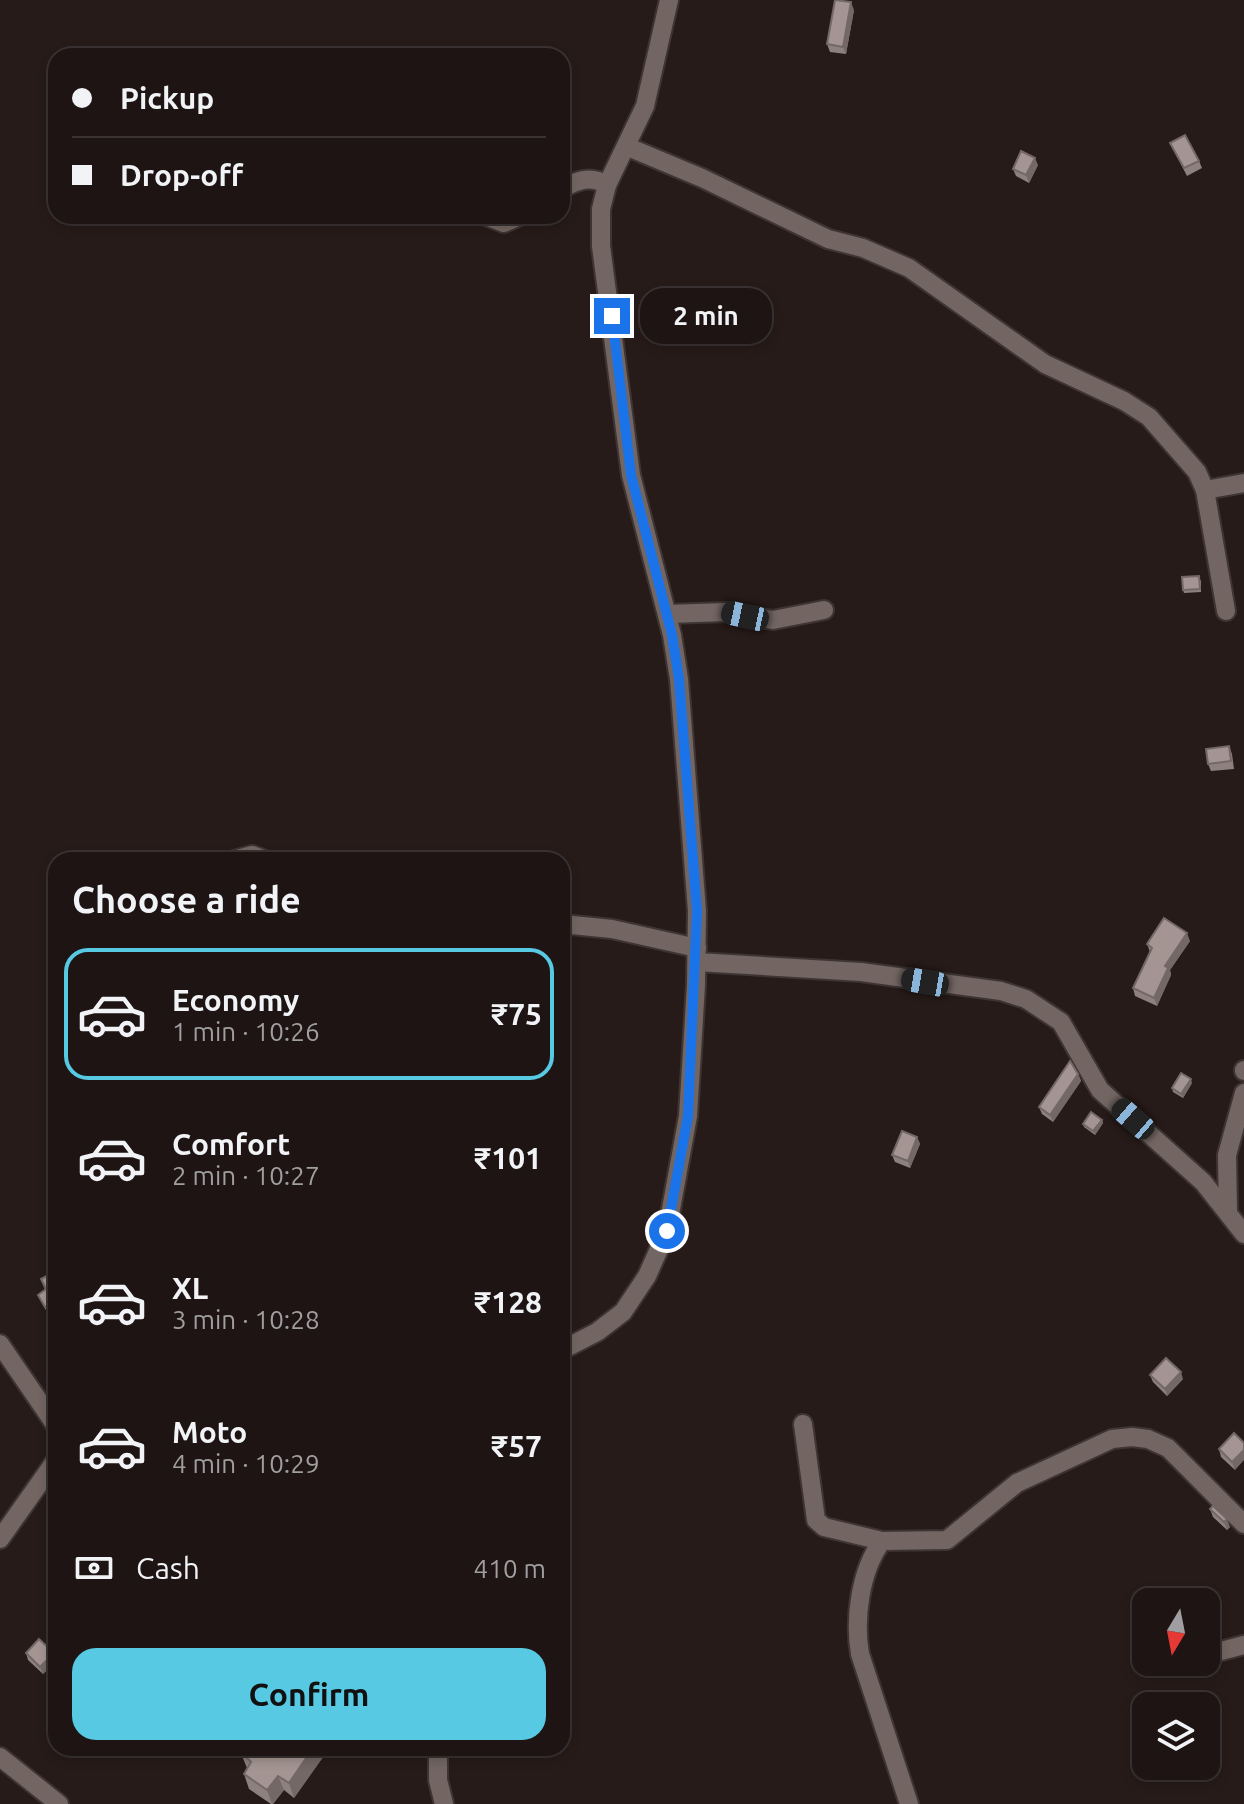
<!DOCTYPE html>
<meta charset="utf-8">
<style>
body{margin:0;font-family:Ubuntu,sans-serif;background:#251d1c;color:#f1f3f6;height:100vh;display:flex;flex-direction:column;font-size:30px;white-space:nowrap}
*{box-sizing:border-box;margin:0}
p{font-size:26px;color:#a09ea0}
.icon{flex:none;width:44px;height:44px;fill:none;stroke:currentColor;stroke-width:2;stroke-linecap:round;stroke-linejoin:round}
.map{position:relative;flex:1;overflow:hidden}
.side{position:absolute;left:48px;top:852px;width:522px;height:904px;display:flex;flex-direction:column;background:#1d1413;border-radius:24px;box-shadow:0 4px 12px #0003,0 0 0 2px #3b3333}
.side>*{flex:none}
.hud{position:absolute;left:48px;top:48px;width:522px;height:176px;border-radius:24px;box-shadow:0 4px 12px #0003,0 0 0 2px #3b3333;display:grid;align-content:center;height:176px;padding:0 24px;background:#1d1413}
.needle{width:52px;rotate:190deg}
.controls{position:absolute;left:1132px;top:1588px;display:grid;gap:16px}
.controls a{display:grid;place-items:center;width:88px;height:88px;border-radius:16px;background:#1d1413;box-shadow:0 4px 12px #0003,0 0 0 2px #3b3333;font-size:40px}
.end{position:absolute;width:36px;height:36px;margin:-18px;border:10px solid #1a73e8;background:#fff;box-shadow:0 0 0 4px #fff}
.from{border-radius:50%}
.bubble{position:absolute;height:56px;border-radius:24px;background:#1d1413;box-shadow:0 4px 12px #0003,0 0 0 2px #3b3333;font-size:26px;font-weight:700;line-height:56px;text-align:center}
.car{position:absolute;width:24px;height:48px;margin:-24px -12px;border-radius:10px;box-shadow:0 0 6px 2px #0007;background:linear-gradient(#222 24%,#8ab4d8 0 40%,#222 0 76%,#8ab4d8 0 86%,#222 0)}
.hud b{display:flex;align-items:center;gap:28px;height:76px;font-size:30px}
.hud b+b{border-top:2px solid #3b3333}
.hud i{width:20px;height:20px;background:#f1f3f6}
ul{padding:0;list-style:none}
li{display:flex;align-items:center;gap:24px;height:132px;margin:0 16px 12px;padding:0 8px;border:4px solid transparent;border-radius:24px}
li div{flex:1}
li b{display:block;font-size:30px}
li em{font-style:normal;font-weight:700}
li.selected{border-color:#57c9e2}
li>.icon{width:72px;height:72px;stroke-width:1.5}
h2{padding:0 24px;font-size:36px;line-height:96px}
.pay{display:flex;align-items:center;gap:20px;height:88px;padding:0 24px;font-size:30px}
.pay p{margin-inline-start:auto}
.cta{display:flex;gap:16px;margin-top:auto;padding:16px 24px}
.cta a{flex:1;height:92px;border-radius:24px;background:#57c9e2;color:#111;font-size:32px;font-weight:700;line-height:92px;text-align:center}
.map>svg:first-child{display:block}
</style>
<div class="map">
<svg width="1244" height="1804" viewBox="0 0 1244 1804">
<rect width="100%" height="100%" fill="#271b19"/>
<g fill="none" stroke-linecap="round" stroke-linejoin="round">
<g stroke="#3e3533" stroke-width="22">
<g id="street">
<polyline points="628,147 702,178 828,239 863,248 909,268 1045,364 1124,401 1149,417 1197,472 1205,490 1226,611"/>
<path d="M562,189C577,180 591,175 607,185"/>
<polyline points="486,216 504,223 520,216"/>
<polyline points="1205,490 1244,483"/>
<polyline points="667,614 727,612 773,620 824,610"/>
<polyline points="234,860 252,855 265,860"/>
<polyline points="562,924 612,929 697,948"/>
<polyline points="697,962 861,972 1001,991 1026,999 1061,1022 1100,1090 1203,1182 1244,1234"/>
<polyline points="1244,1070 1244,1071"/>
<polyline points="1228,1211 1227,1155 1244,1093"/>
<polyline points="0,1344 56,1426"/>
<polyline points="562,1350 597,1332 623,1312 647,1276 667,1231 688,1116 696,985 697,911 679,679 672,635 631,475 601,246 601,209 607,185 645,106 669,0"/>
<polyline points="803,1424 816,1520 824,1527 882,1541"/>
<polyline points="0,1539 56,1460"/>
<polyline points="1206,1655 1244,1645"/>
<polyline points="0,1757 59,1804"/>
<polyline points="438,1757 438,1780 444,1804"/>
<path d="M909,1804L860,1654C854,1619 860,1571 882,1541L947,1540L1017,1483L1112,1439L1132,1437L1148,1439L1168,1448L1244,1524"/>
</g>
</g>
<use href="#street" stroke="#736662" stroke-width="18"/>
</g>
<g fill="#8d807e">
<polygon points="854,10 846,54 830,52 827,44"/>
<polygon points="1170,143 1199,161 1202,168 1187,176"/>
<polygon points="1038,165 1029,183 1016,176 1013,169"/>
<polygon points="1201,580 1201,592 1184,593 1183,590"/>
<polygon points="1229,746 1232,754 1234,769 1211,771 1208,764"/>
<polygon points="1190,941 1170,970 1171,975 1157,1006 1135,996 1133,988 1150,952 1147,944"/>
<polygon points="1078,1074 1081,1081 1053,1122 1042,1114 1039,1107"/>
<polygon points="1192,1083 1183,1098 1173,1092 1172,1088"/>
<polygon points="1102,1120 1103,1123 1095,1135 1084,1127 1083,1124"/>
<polygon points="917,1137 920,1144 910,1168 895,1162 892,1155"/>
<polygon points="56,1271 56,1316 53,1311 48,1314 38,1295 45,1290 41,1279"/>
<polygon points="1150,1375 1183,1379 1167,1396 1153,1382"/>
<polygon points="1234,1433 1235,1470 1221,1457 1219,1449"/>
<polygon points="1210,1509 1230,1527 1227,1530 1213,1517"/>
<polygon points="26,1653 56,1659 56,1661 43,1674 28,1660"/>
<polygon points="242,1748 319,1748 323,1757 294,1798 284,1790 273,1804 271,1804 249,1789 244,1774 247,1768 240,1751"/>
</g>
<g fill="#736866">
<polygon points="851,2 854,10 846,54 843,47"/>
<polygon points="1035,158 1038,165 1029,183 1026,175"/>
<polygon points="1187,933 1190,941 1170,970 1171,975 1157,1006 1154,998 1165,966"/>
<polygon points="1078,1074 1081,1081 1053,1122 1050,1115"/>
<polygon points="1191,1079 1192,1083 1183,1098 1181,1094"/>
<polygon points="1102,1120 1103,1123 1095,1135 1093,1131"/>
<polygon points="917,1137 920,1144 910,1168 908,1161"/>
<polygon points="1181,1372 1183,1379 1167,1396 1165,1389"/>
<polygon points="1244,1450 1244,1460 1235,1470 1232,1462"/>
<polygon points="1227,1519 1230,1527 1227,1530 1224,1522"/>
<polygon points="54,1653 56,1661 43,1674 40,1667"/>
<polygon points="313,1748 319,1748 323,1757 294,1798 289,1783"/>
<polygon points="278,1776 284,1790 272,1804 267,1790"/>
</g>
<g fill="#a49592" stroke="#736866" stroke-width="2">
<polygon points="835,0 851,2 843,47 827,44"/>
<polygon points="1185,135 1199,161 1184,168 1170,143"/>
<polygon points="1021,151 1035,158 1026,175 1013,169"/>
<polygon points="1199,576 1200,589 1183,590 1182,577"/>
<polygon points="1229,746 1231,761 1208,764 1206,749"/>
<polygon points="1164,918 1187,933 1165,966 1168,968 1154,998 1133,988 1152,948 1147,944"/>
<polygon points="1070,1061 1078,1074 1050,1115 1039,1107"/>
<polygon points="1181,1073 1191,1079 1181,1094 1172,1088"/>
<polygon points="1091,1112 1102,1120 1093,1131 1083,1124"/>
<polygon points="902,1131 917,1137 908,1161 892,1155"/>
<polygon points="56,1271 56,1312 50,1304 45,1307 38,1295 46,1289 41,1279"/>
<polygon points="1166,1358 1181,1372 1165,1389 1150,1375"/>
<polygon points="1234,1433 1244,1443 1244,1450 1232,1462 1219,1449"/>
<polygon points="1213,1506 1227,1519 1224,1522 1210,1509"/>
<polygon points="39,1639 54,1653 40,1667 26,1653"/>
<polygon points="242,1748 313,1748 289,1783 278,1776 267,1790 244,1774 251,1762 240,1751"/>
</g>
<g fill="none" stroke-linecap="round" stroke-linejoin="round">
<polyline stroke="#1a73e8" stroke-width="10" points="612,316 631,475 672,635 679,679 697,911 688,1116 667,1231"/>
</g>
</svg>
<div class="controls">
<a><svg class="needle" viewBox="-14 -14 28 28"><path d="M0-13l5 13h-10z" fill="#e53935"/><path d="M0 13l5-13h-10z" fill="#a09ea0"/></svg></a>
<a><svg class="icon" aria-label="layers" viewBox="0 0 24 24"><path d="M12 4l9 5-9 5-9-5zM3 14l9 5 9-5"/></svg></a>
</div>
<i class="end from" style="left:667px;top:1231px"></i>
<i class="end" style="left:612px;top:316px"></i>
<div class="bubble" style="left:640px;top:288px;width:132px">2 min</div>
<i class="car" style="left:745px;top:616px;rotate:282deg"></i>
<i class="car" style="left:925px;top:982px;rotate:280deg"></i>
<i class="car" style="left:1133px;top:1119px;rotate:311deg"></i>
<div class="hud">
<b><i class="from"></i>Pickup</b>
<b><i></i>Drop-off</b>
</div>
<section class="side">
<h2>Choose a ride</h2>
<ul>
<li class="selected"><svg class="icon" aria-label="car" viewBox="0 0 24 24"><path d="M5 17H2v-5l4-1 3-4h7l3 4 3 1v5h-3M9 17h6M6 11h13"/><circle cx="7" cy="17" r="2"/><circle cx="17" cy="17" r="2"/></svg><div><b>Economy</b><p>1 min · 10:26</p></div><em>₹75</em></li>
<li><svg class="icon" aria-label="car" viewBox="0 0 24 24"><path d="M5 17H2v-5l4-1 3-4h7l3 4 3 1v5h-3M9 17h6M6 11h13"/><circle cx="7" cy="17" r="2"/><circle cx="17" cy="17" r="2"/></svg><div><b>Comfort</b><p>2 min · 10:27</p></div><em>₹101</em></li>
<li><svg class="icon" aria-label="car" viewBox="0 0 24 24"><path d="M5 17H2v-5l4-1 3-4h7l3 4 3 1v5h-3M9 17h6M6 11h13"/><circle cx="7" cy="17" r="2"/><circle cx="17" cy="17" r="2"/></svg><div><b>XL</b><p>3 min · 10:28</p></div><em>₹128</em></li>
<li><svg class="icon" aria-label="car" viewBox="0 0 24 24"><path d="M5 17H2v-5l4-1 3-4h7l3 4 3 1v5h-3M9 17h6M6 11h13"/><circle cx="7" cy="17" r="2"/><circle cx="17" cy="17" r="2"/></svg><div><b>Moto</b><p>4 min · 10:29</p></div><em>₹57</em></li>
</ul>
<div class="pay"><svg class="icon" aria-label="cash" viewBox="0 0 24 24"><path d="M3 7h18v10H3z"/><circle cx="12" cy="12" r="2"/></svg>Cash<p>410 m</p></div>
<div class="cta"><a>Confirm</a></div>
</section>
</div>
